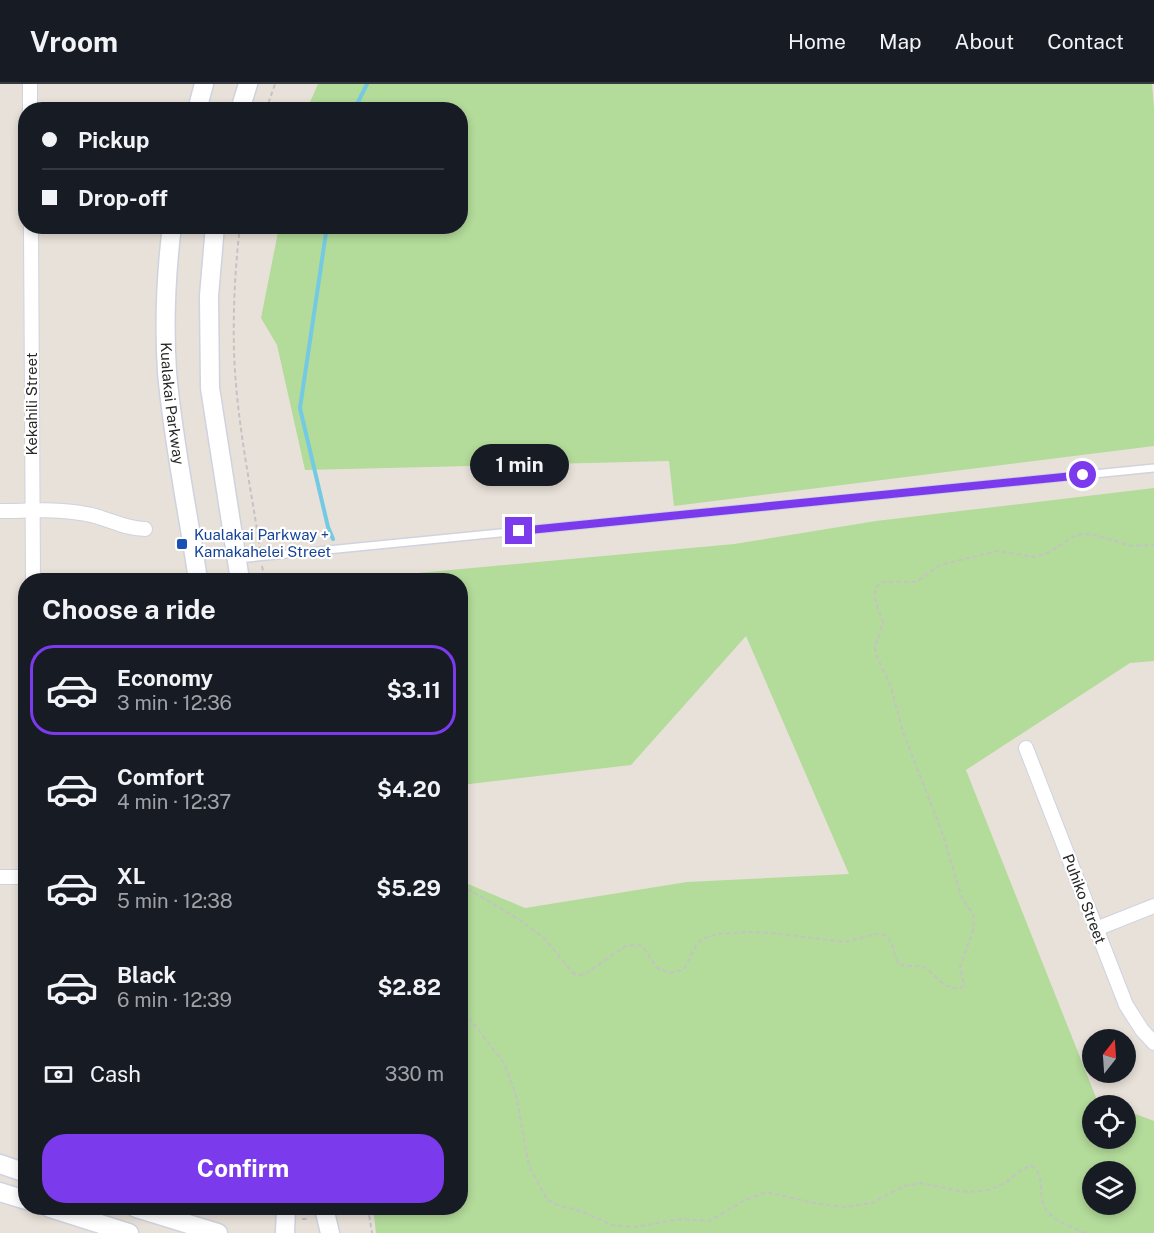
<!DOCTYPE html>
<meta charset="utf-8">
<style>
body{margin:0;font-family:"Public Sans",sans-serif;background:#20242c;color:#f1f3f6;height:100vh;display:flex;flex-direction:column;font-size:22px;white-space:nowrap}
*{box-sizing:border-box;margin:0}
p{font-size:20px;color:#9ea1a6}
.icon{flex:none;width:33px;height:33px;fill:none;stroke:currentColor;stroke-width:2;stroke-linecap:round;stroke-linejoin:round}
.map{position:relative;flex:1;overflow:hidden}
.side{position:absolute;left:18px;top:489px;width:450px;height:642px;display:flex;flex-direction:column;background:#171b24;border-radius:24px;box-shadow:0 3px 9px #0003}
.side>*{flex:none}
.banner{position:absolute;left:18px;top:18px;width:450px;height:132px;border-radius:24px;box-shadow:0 3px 9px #0003;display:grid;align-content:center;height:132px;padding:0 24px;background:#171b24}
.needle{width:39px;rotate:17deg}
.controls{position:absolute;left:1082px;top:945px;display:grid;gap:12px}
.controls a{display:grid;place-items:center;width:54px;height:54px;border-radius:50%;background:#171b24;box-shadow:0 3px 9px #0003;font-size:30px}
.end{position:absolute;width:27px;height:27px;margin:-14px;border:8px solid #7c3aed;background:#fff;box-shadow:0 0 0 3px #fff}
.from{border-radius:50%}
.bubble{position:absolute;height:42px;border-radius:21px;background:#171b24;box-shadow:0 3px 9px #0003;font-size:20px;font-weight:700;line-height:42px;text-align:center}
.banner b{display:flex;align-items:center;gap:21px;height:57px;font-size:22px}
.banner b+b{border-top:2px solid #363941}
.banner i{width:15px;height:15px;background:#f1f3f6}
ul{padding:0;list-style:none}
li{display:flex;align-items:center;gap:18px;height:90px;margin:0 12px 9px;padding:0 12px;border:3px solid transparent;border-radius:24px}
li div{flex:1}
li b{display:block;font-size:22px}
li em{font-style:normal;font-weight:700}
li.on{border-color:#7c3aed}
li>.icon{width:54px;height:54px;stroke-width:1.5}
h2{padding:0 24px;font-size:27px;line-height:72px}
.pay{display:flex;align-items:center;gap:15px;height:66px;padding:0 24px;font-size:22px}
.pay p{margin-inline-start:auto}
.cta{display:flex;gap:12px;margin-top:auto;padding:12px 24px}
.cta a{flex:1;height:69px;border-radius:24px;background:#7c3aed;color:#fff;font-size:24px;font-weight:700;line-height:69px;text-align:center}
header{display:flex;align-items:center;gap:36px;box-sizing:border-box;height:84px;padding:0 30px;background:#171b24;border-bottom:2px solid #363941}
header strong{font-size:28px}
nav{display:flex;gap:33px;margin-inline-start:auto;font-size:21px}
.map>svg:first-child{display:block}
</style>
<header>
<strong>Vroom</strong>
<nav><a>Home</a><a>Map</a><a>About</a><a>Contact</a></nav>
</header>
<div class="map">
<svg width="1154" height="1149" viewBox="0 0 1154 1149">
<rect width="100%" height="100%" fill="#e8e1d9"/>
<g fill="#b3db9a" fill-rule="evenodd">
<polygon points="318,0 1152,0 1154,24 1154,362 674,422 669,377 305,386 277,261 261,234 279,143 460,142 460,26 307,25"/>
<path d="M1154,404V577L1130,579L966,686L1097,1016L1111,1021L1092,1022V1054H1125V1026L1154,1037V1149H376L373,1124H460L461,797L525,824L687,798L849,790L746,552L631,681L461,701L460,496H388L385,492L734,460L876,437ZM1092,1088H1125V1120H1092Z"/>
</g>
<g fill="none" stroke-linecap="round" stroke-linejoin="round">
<g stroke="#74cae3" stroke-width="4">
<polyline points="354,26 367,0"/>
<polyline points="327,142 300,324 328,443 333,455"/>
</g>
<g stroke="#cfd2df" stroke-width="10">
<polyline id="service" points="237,475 1154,384"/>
</g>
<g stroke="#cfd2df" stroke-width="16">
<g id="minor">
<polyline points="30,0 30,26"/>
<polyline points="31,142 33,496"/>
<path d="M0,427C28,427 58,424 86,430C106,433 124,445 145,445"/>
<polyline points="1026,664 1126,921 1142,946 1154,959"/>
<polyline points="0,793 26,793"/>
<polyline points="1096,845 1154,822"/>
</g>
</g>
<g stroke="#cfd2df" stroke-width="21">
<g id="secondary">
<polyline points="197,26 204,0"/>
<polyline points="240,26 248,0"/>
<path id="s1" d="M172,142C166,190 164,241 167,288C173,358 188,427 198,496"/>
<polyline points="215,142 209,212 210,304 240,496"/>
<polyline points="0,1080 26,1089"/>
<polyline points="0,1108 26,1116"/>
<polyline points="50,1124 129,1149"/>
<polyline points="136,1124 218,1149"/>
<polyline points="324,1124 330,1149"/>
<polyline points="285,1149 286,1124"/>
</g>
</g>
<g stroke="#c3c3c3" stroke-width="2" stroke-dasharray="4.5 3" stroke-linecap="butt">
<polyline points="266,26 275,0"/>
<path d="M240,142C235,184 233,225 234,267C236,333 250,399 260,464"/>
<polyline points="262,482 265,496"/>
<path d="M460,803L470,806L520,836L544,854L573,889L578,891L585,890L626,862L639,861L644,864L657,884L671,889L684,885L697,860L702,855L718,850L749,848L773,849L845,858L880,849C895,855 892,867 898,879L904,882H922C937,890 942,907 961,904L964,901L960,882L973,847L974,832L961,812L942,748L904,651L891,603L876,571L875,563L883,539L874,512L876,503L883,498H916L940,481L997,467L1035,473L1048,469L1076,451L1082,450L1095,451L1132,462L1154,461"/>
<path d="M460,922L504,979L516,1011L529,1082L547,1115L555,1120L583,1128L612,1141L635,1143L680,1135L709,1137L747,1115L767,1108L814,1119L844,1123L872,1119L904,1102L921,1099C953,1104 973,1116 1005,1099C1014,1093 1021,1083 1033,1082C1046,1093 1037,1114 1047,1127C1056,1138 1072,1143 1085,1149"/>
<polyline points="368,1124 372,1149"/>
<polyline points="302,1135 307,1135"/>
</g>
<use href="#service" stroke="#fff" stroke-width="7"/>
<use href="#minor" stroke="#fff" stroke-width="14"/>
<use href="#secondary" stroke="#fff" stroke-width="18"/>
</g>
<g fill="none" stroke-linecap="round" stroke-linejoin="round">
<polyline stroke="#7c3aed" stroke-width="8" points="519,447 1083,391"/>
</g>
<rect fill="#1a4fb4" stroke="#fff" stroke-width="2" x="176" y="454" width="12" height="12" rx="3"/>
<g text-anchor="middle" stroke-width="4.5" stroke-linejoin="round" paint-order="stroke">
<g font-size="15" fill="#272727" stroke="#fff">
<text transform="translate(32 320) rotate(-90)" y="5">Kekahili Street</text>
<text dy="5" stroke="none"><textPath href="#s1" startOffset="178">Kualakai Parkway</textPath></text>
<text transform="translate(1084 815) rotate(69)" y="5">Puhiko Street</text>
</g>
<g font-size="15" fill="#164399" stroke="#fff" text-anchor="start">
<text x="194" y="456">Kualakai Parkway +<tspan x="194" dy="17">Kamakahelei Street</tspan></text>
</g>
</g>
</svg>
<div class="controls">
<a><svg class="needle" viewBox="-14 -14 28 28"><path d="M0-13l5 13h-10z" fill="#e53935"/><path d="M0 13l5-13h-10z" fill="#9ea1a6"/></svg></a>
<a><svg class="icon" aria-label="locate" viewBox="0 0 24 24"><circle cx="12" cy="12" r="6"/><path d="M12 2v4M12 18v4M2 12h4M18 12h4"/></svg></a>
<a><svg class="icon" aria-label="layers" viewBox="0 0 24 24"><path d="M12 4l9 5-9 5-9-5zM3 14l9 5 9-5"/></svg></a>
</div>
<i class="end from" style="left:1083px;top:391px"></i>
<i class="end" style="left:519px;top:447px"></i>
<div class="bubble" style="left:470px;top:360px;width:99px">1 min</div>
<div class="banner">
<b><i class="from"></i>Pickup</b>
<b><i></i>Drop-off</b>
</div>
<section class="side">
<h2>Choose a ride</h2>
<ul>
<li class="on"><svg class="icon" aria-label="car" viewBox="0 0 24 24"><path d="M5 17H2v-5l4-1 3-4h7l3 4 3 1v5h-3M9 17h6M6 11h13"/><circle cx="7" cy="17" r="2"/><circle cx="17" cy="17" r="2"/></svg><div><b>Economy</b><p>3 min · 12:36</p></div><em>$3.11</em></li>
<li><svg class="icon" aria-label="car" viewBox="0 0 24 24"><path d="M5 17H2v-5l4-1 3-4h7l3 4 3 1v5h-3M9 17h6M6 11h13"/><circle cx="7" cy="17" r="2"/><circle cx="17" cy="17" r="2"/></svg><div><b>Comfort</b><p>4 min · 12:37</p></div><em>$4.20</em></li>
<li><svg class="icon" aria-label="car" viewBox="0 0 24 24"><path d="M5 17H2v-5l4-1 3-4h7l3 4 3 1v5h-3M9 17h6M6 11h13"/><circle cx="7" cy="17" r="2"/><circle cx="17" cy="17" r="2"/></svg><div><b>XL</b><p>5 min · 12:38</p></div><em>$5.29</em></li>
<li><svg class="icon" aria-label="car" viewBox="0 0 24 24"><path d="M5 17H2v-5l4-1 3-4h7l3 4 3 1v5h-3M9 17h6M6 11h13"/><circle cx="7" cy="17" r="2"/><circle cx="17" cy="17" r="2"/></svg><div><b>Black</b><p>6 min · 12:39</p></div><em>$2.82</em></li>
</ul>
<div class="pay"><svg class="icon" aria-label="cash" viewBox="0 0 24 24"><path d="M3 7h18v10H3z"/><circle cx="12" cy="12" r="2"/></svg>Cash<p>330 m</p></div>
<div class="cta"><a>Confirm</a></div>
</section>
</div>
